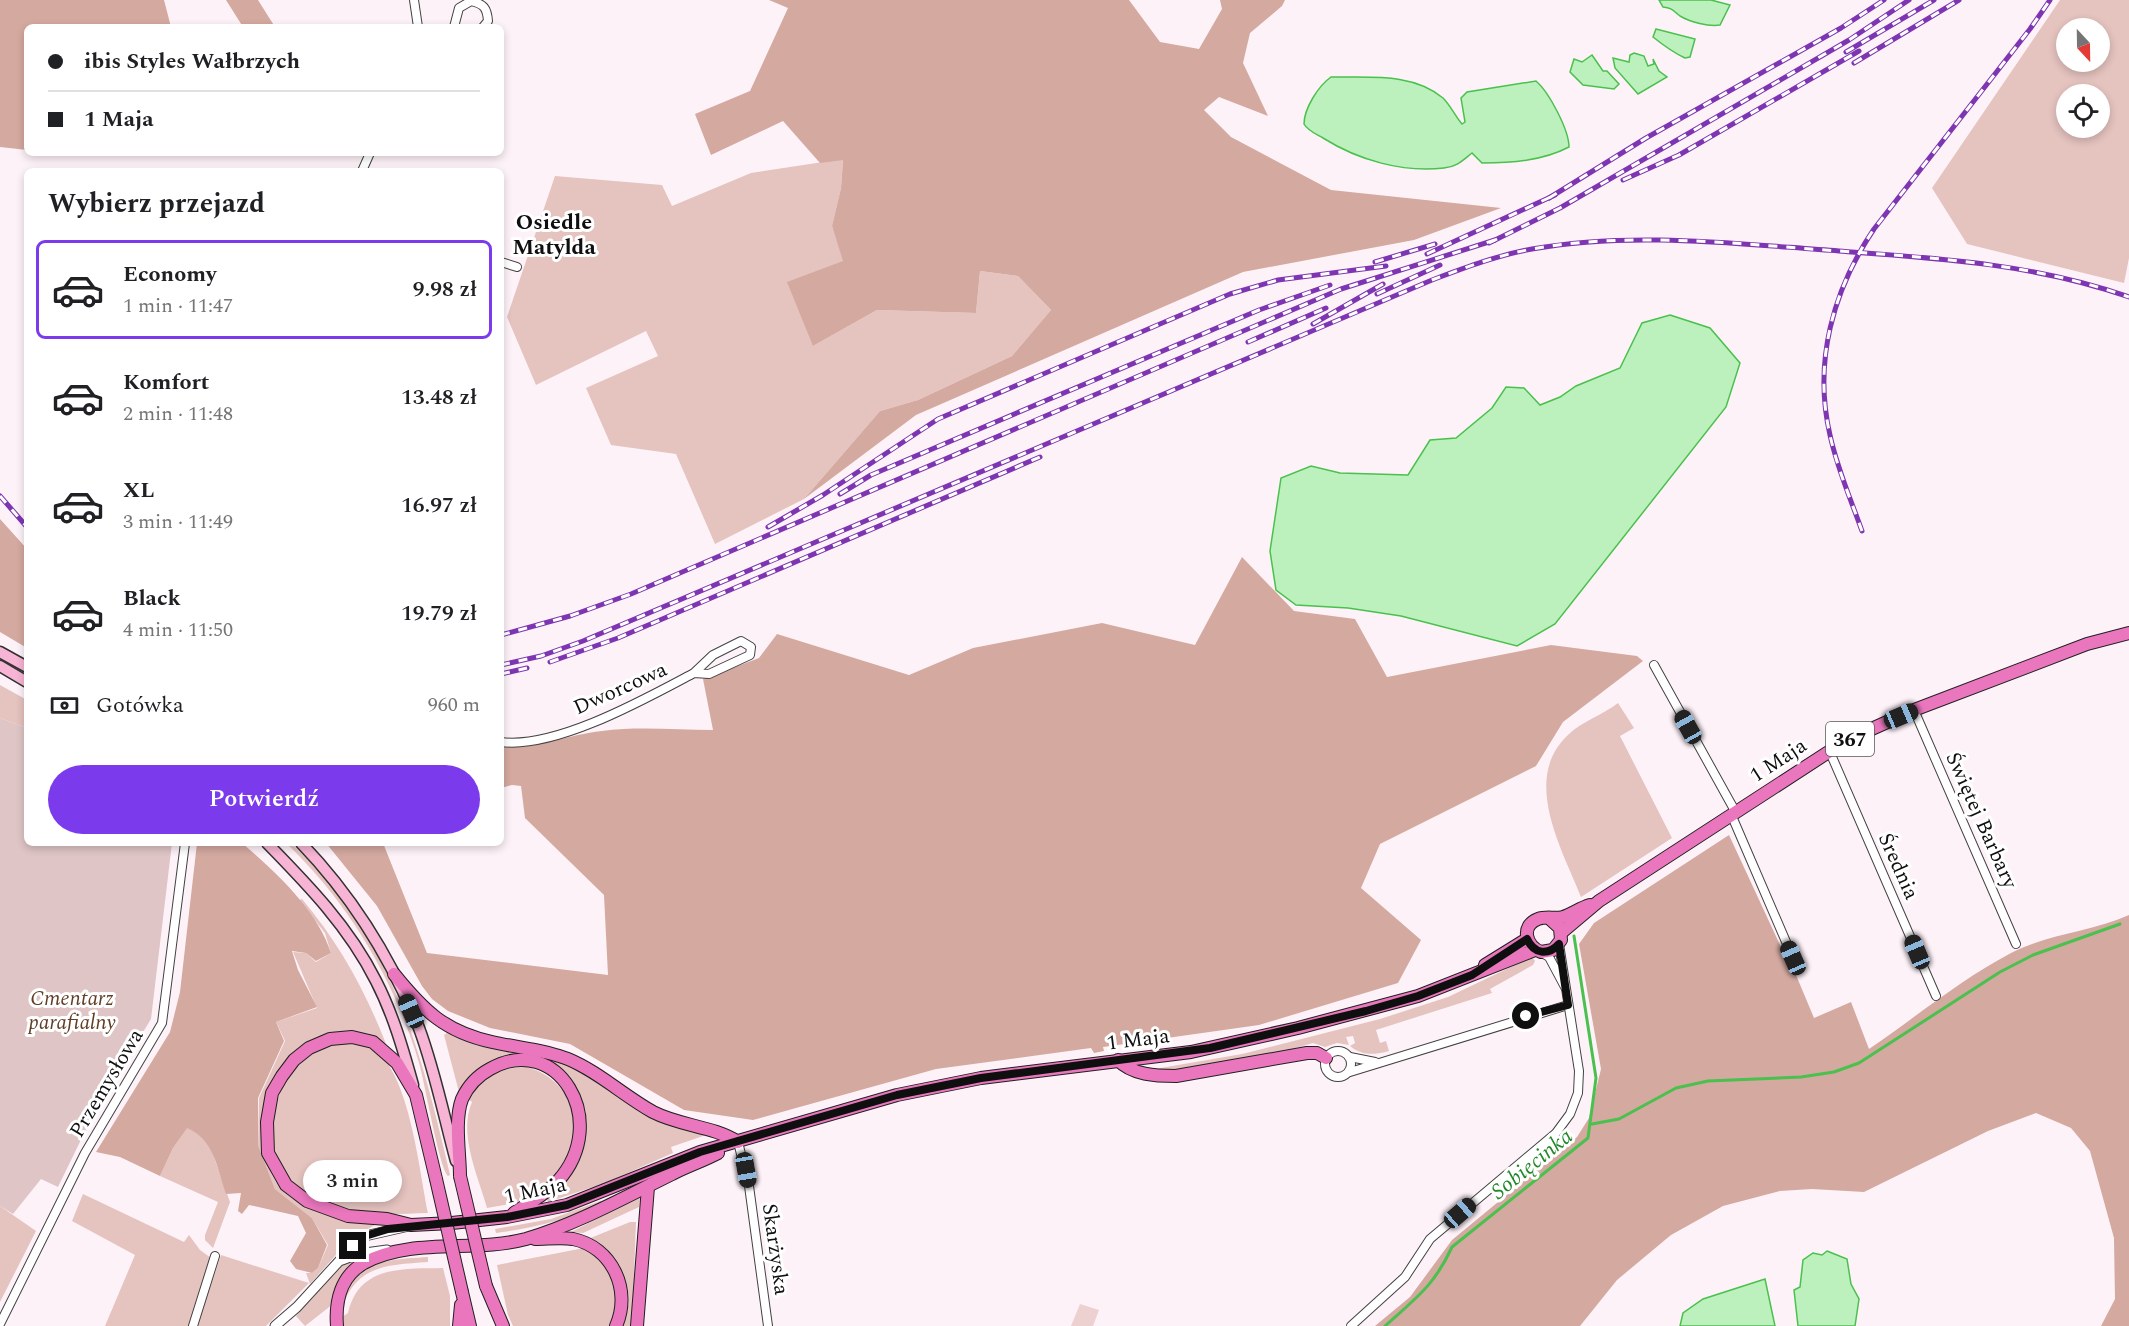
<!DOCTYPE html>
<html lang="pl">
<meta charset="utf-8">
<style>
body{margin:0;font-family:Spectral,serif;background:#f6f6f6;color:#202124;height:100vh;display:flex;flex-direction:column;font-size:22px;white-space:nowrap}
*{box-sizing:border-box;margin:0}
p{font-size:20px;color:#757577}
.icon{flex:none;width:33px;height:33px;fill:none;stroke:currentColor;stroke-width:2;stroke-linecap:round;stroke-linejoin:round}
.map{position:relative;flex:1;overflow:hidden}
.details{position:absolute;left:24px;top:168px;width:480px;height:678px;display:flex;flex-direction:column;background:#fff;border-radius:9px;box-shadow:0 3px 9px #0003}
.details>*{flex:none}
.hud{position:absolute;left:24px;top:24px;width:480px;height:132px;border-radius:9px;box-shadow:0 3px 9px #0003;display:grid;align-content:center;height:132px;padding:0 24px;background:#fff}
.needle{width:39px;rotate:158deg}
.controls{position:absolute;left:2056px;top:18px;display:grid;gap:12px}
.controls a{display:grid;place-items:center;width:54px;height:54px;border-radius:50%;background:#fff;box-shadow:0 3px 9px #0003;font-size:30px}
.end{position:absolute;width:27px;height:27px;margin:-14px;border:8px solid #0f0f0f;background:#fff;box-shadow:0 0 0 3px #fff}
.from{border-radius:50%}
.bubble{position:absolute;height:42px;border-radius:21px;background:#fff;box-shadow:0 3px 9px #0003;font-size:20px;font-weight:600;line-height:42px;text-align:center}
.car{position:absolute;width:18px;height:36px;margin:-18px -9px;border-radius:8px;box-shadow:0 0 4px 2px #0007;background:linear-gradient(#222 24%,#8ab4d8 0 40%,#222 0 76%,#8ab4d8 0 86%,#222 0)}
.hud b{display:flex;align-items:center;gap:21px;height:57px;font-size:22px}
.hud b+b{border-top:2px solid #e0e0e0}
.hud i{width:15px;height:15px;background:#202124}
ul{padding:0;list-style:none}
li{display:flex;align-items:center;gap:18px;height:99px;margin:0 12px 9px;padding:0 12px;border:3px solid transparent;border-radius:9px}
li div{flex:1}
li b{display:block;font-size:22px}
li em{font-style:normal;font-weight:600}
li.on{border-color:#7c3aed}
li>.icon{width:54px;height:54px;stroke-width:1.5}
h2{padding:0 24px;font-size:27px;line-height:72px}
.pay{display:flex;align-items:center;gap:15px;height:66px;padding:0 24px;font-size:22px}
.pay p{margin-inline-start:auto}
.button{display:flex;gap:12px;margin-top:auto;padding:12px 24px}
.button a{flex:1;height:69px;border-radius:36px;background:#7c3aed;color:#fff;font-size:24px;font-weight:600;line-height:69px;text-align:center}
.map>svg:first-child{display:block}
</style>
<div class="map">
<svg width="2129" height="1326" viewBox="0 0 2129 1326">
<rect width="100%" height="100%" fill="#fef2f9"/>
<g fill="#e5c3bf" fill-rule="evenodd">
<path d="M2060,0H2129V258L2124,283L1967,244L1932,188ZM2067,28H2100V62H2067ZM2067,94H2100V128H2067Z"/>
<polygon points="843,159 841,188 832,226 844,262 813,346 877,310 976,313 980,271 1018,276 1051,310 1012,356 918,400 880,411 804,499 715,544 676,454 611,445 586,388 658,356 646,331 536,385 507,317 555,176 662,185 672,206 751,173"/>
<polygon points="0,685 27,700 27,728 0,718"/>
<path d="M1618,703L1634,728L1620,736L1672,838L1581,897C1562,849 1521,779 1568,735C1582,721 1603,715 1618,703Z"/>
<path d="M286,843H291C392,939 420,1045 450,1175L448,1176C439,1167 425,1083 419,1063C394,979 349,903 286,843Z"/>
<path d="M302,899C339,943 365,990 386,1044C351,1020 315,1031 290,1061C285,1066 278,1072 275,1078C269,1089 271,1111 270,1123C269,1135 265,1152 268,1164C279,1209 339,1220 377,1224L351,1238L310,1284L306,1273H312L318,1268L328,1245L312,1218L275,1189L258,1145L259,1098L285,1041L276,1022L317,1008L293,952L306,953L316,962L331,953L325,933L299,900Z"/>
<path d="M1532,957L1535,961L1533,965L1490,989L1492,993L1376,1030L1380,1043L1386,1041L1389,1051C1375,1055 1362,1056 1350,1046L1355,1043L1353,1036L1346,1037L1349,1045L1337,1043L1325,1047L1313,1043L1271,1055L1177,1072L1149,1070L1242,1054L1380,1019L1448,997Z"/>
<path d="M450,1031C489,1053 535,1050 576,1066C619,1084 665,1113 706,1135L671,1147L673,1153L605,1183L548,1202L547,1199L557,1189L585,1128L586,1112L579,1093L567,1076L517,1056L499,1059L481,1067L459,1092L444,1035Z"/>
<path d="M358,1042C362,1044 371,1046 375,1049C410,1077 419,1169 428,1213C388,1214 338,1219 304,1193C251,1154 269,1071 326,1046C335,1042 348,1043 358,1042Z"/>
<path d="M527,1067C590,1085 586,1162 535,1194C521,1203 503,1205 487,1208C478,1176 458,1134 472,1102L468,1099C481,1075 501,1068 527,1067Z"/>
<polygon points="187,1127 201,1134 211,1149 230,1202 213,1248 205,1240 205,1235 218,1202 160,1176 173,1148"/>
<polygon points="83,1194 184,1242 189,1235 200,1250 211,1258 189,1326 105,1326 135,1255 72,1221"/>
<polygon points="640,1197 639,1207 583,1233 571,1232"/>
<path d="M600,1201L602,1202C570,1220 532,1228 496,1233L495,1229L551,1219Z"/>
<polygon points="0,1206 36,1231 0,1302"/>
<path d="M630,1222H636L632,1326H622C641,1285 616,1264 588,1239Z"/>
<path d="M584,1248C616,1265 621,1295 611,1326H513L508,1315L497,1265Z"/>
<polygon points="221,1255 309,1283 266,1326 197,1326"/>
<path d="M428,1257V1262C390,1265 358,1264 343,1305C356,1259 386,1260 428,1257Z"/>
<path d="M360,1258L333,1304L305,1326L296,1316C312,1298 334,1262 360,1258Z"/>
<path d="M443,1268L450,1296V1326H342V1317L348,1313C359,1265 403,1269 443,1268Z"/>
</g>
<g fill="#d4a9a0">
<polygon points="0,0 164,0 171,27 27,27 27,150 0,147"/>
<polygon points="226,0 258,0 275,27 243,27"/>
<polygon points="769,0 1129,0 1160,42 1199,49 1222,9 1220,0 1285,0 1282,6 1250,33 1243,63 1268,116 1219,97 1204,110 1231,137 1331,190 1501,208 1414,240 1243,272 916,415 804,499 880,411 918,400 1012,356 1051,310 1018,276 980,271 976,313 877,310 813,346 787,282 843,261 832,226 841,188 843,160 820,163 783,121 711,155 695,114 750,91 788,8"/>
<polygon points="0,519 27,549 27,648 0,632"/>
<path d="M1242,557L1294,611L1355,619L1387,677L1551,645L1637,656L1643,661L1563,722L1536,766L1380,844L1361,888L1421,940L1398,983L1259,1025L1103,1047L1104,1051L1094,1053L1091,1048L936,1069L753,1120L684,1110L570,1044L490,1028L448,1011L432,999L422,986L377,906L326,843H383L427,953L608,975L604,895L525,818L521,786L512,785L501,788V747C537,749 566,735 602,731C638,726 677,730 713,730L703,679L759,658L777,634L909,675L973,648L1102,623L1195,645Z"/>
<path d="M1729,835L1787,960L1791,963L1814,1018L1851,1002L1869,1049C1916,1017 1960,980 2011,953C2047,934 2091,932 2129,915V1326H2101L2115,1299L2114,1238L2090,1151L2071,1128L2036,1113L1988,1131L1864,1192L1812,1189L1780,1191L1723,1206L1671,1235L1617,1280L1580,1326H1375L1410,1297L1452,1240L1577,1137L1589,1118L1601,1069L1579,944L1594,923Z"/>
<path d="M197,843H242C276,872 318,911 331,953L316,961L306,953L292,951L298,970L317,1007L276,1022L284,1041L258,1098V1145L275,1189L312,1218L327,1245L318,1268L312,1273L296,1269L290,1261L306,1233L298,1216L249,1205L242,1214L238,1211L241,1193L226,1194C217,1168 214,1139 187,1128L173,1148L160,1176L120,1157L96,1152L170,1032L180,992Z"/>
</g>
<polygon fill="#dfc5c6" points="0,718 27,728 27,843 172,843 151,1019 94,1113 58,1187 41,1179 13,1214 0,1206"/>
<polygon fill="#edd0d0" points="1080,1304 1099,1310 1093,1326 1071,1326"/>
<g fill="#bcf0bc" stroke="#4ac04e" stroke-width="1.5">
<path d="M1659,0H1711L1730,5L1720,25C1709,27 1690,22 1680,16C1673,11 1673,8 1663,7Z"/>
<path d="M1656,29L1695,39L1690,57L1685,58C1674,53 1663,45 1653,37Z"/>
<polygon points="1634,53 1644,56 1648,66 1654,64 1653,59 1659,71 1667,77 1638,94 1615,68 1613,58 1629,62 1630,55"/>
<polygon points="1592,55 1603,71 1607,71 1619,84 1614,89 1583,85 1570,72 1574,59 1582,62"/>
<path d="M1331,77C1368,78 1412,72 1443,98C1451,106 1455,116 1462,124L1465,122L1461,98L1467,92L1536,81C1549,92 1569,130 1569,147C1542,161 1511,163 1482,163L1472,153C1463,160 1457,167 1444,168C1403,173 1358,160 1323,138C1316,134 1308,131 1304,124C1304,109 1318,86 1331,77Z"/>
<polygon points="1670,315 1710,328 1740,363 1726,407 1555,624 1517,646 1401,616 1348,608 1296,605 1276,590 1270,551 1281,478 1311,466 1340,473 1408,475 1430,440 1456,438 1492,408 1506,387 1524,388 1540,405 1560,397 1576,386 1620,368 1642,323"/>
<polygon points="1827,1251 1847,1259 1851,1284 1859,1299 1855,1326 1798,1326 1794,1290 1800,1287 1803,1260 1813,1253 1822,1255"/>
<polygon points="1765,1279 1775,1326 1680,1326 1683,1313 1703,1299"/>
</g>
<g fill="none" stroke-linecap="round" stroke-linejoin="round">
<g stroke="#4ac04e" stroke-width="3">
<polyline points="1592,1124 1619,1119 1676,1088 1708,1081 1801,1077 1834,1072 1859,1063 2000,972 2033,955 2120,924"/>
<path d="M1385,1326C1416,1298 1434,1286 1452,1247L1588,1138L1596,1078L1574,936"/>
</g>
<g stroke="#424242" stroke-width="10">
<g id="minor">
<polyline points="414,0 418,27"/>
<path d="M454,27L459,8L471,1C484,4 487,8 488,21L483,27"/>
<polyline points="362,171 370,153"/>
<polyline points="501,262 517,267"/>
<polyline points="1654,665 1735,811"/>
<polyline points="1914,710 2016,944"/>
<path d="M501,742C556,749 645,699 694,673L709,674L750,655L751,647L741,641L713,655L694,673"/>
<polyline points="1829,750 1936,996"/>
<polyline points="1731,814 1793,958"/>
<polyline points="1542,953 1549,957 1565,987"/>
<circle cx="1338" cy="1064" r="13"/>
<polyline points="1350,1057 1375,1062"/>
<polyline points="1350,1072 1568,1005"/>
<polyline points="738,1142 749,1186 768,1326"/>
<polyline points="0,1324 85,1153 162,1023 185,843"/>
<polyline points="193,1326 215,1256"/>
<polyline points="1351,1326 1405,1277 1430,1239 1556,1133 1570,1114 1578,1093 1579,1071 1559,944"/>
</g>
</g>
<g stroke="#424242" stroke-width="11">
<g id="tertiary">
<polyline points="342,1260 358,1254 387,1250"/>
<polyline points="275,1326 297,1307 353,1246 365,1236 409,1226"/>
</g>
</g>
<g stroke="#313131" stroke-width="13">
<g id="secondary">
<polyline points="0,652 27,667"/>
<polyline points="0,666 27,682"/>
<path d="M267,843C308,885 349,927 376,981C393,1014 403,1049 413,1085"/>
<path d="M301,843C353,897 391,958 419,1028C435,1071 444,1117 456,1161"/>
</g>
</g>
<g stroke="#202020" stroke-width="14">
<g id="primary">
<path d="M1549,918L1560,928L1561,940L1553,950L1541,952C1526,946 1520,926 1538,919C1546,916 1555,919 1563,917C1572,914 1580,908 1590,905"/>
<polyline points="1561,933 1599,901 1847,740 1914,710 2087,644 2129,633"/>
<polyline points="1485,965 1527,939"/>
<path d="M394,974C423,1010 445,1032 492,1042C518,1048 543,1049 568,1059C599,1072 624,1096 653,1112C680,1126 713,1126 738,1142"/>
<path d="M1118,1060C1132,1075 1156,1076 1176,1076L1307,1053H1317L1326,1058"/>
<path d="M460,1176C460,1153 454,1121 462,1099C468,1086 477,1076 490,1069C557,1031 612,1121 558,1181C546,1194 529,1203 514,1213"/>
<polyline points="436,1179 416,1095 397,1063 373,1042 352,1037 330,1039 309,1048 294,1060 282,1076 272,1093 267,1122 268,1153 286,1185 307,1201 348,1216 387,1219 411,1225 452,1223 507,1217 567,1205 700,1152 897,1095 981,1078 1191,1052 1298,1028 1418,996 1535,950"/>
<path d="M535,1239C547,1239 561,1237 573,1239C612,1247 632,1290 616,1326"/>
<polyline points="486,1286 503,1326"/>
<polyline points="462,1292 470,1326"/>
<path d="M337,1326C335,1301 341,1276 364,1263C413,1237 474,1253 526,1239C577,1224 625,1197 672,1174C687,1166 703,1161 718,1153"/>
<polyline points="459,1326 461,1305"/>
<polyline points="637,1326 648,1187"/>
</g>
</g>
<use href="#minor" stroke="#fff" stroke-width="8"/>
<use href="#tertiary" stroke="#fff" stroke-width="9"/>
<use href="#secondary" stroke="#f7b4d4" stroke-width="10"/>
<use href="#primary" stroke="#ea76bd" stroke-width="12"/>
<g stroke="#7d35b1" stroke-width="5">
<g id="rail">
<polyline points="1846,52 1934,0"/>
<polyline points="1854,63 1959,0"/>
<polyline points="1623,180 1679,155 1859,51"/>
<polyline points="1549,198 1646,138 1841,28 1884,0"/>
<polyline points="1489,243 1560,208 1849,40 1909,0"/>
<polyline points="1427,254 1555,195"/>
<polyline points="1375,262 1435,244"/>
<polyline points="1377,294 1440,265"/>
<polyline points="1313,324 1383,284"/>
<polyline points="1248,342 1326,308"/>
<polyline points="840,494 871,475 1259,310 1330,285"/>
<polyline points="0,496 27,527"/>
<polyline points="768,527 823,495 938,419 1230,294 1278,280 1386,266"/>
<path d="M1862,531C1851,500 1837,468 1830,435C1813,362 1833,290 1874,229L2030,29L2050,0"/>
<polyline points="501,635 570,616 631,594 1341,289 1495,240"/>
<polyline points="550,662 618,638 1040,457"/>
<path d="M501,665L541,656L583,641L1432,280C1464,268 1498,255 1532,249C1633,231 1737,244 1839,251C1938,258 2035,264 2129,297"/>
<polyline points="501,674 527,668"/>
</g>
</g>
<use href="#rail" stroke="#fff" stroke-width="3" stroke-dasharray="9" stroke-linecap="butt"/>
<g stroke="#202020" stroke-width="14" stroke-linecap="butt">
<g id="primary-bridge">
<polyline points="460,1176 486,1286"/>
<polyline points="436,1179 462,1292"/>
</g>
</g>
<use href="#primary-bridge" stroke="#ea76bd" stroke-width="12"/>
</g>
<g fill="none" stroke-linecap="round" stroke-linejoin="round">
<path stroke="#0f0f0f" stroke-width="8" d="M353,1246L365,1236L388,1229L507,1217L567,1205L700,1152L897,1095L981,1078L1210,1048L1366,1011L1418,996L1472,975L1527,939C1534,954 1548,956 1559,944L1568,1005L1526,1016"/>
</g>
<g text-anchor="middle" stroke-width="6" stroke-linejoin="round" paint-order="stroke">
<rect fill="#fff" stroke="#575757" stroke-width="1.5" x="1826" y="722" width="48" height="34" rx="4.5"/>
<g font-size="20" font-weight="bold" fill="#0f0f0f">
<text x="1850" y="746">367</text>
</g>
<g font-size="21" fill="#0f0f0f" stroke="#fff">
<text transform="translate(620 688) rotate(-24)" y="7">Dworcowa</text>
<text transform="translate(1778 760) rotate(-33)" y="7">1 Maja</text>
<text transform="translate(1982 820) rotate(66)" y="7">Świętej Barbary</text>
<text transform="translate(1899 866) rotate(66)" y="7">Średnia</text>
<text transform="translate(1138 1039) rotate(-7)" y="7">1 Maja</text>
<text transform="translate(106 1083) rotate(-59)" y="7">Przemysłowa</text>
<text transform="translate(535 1190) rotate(-12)" y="7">1 Maja</text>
<text transform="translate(776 1249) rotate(82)" y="7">Skarżyska</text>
</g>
<g font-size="21" font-style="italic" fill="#613e25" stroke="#fff">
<text x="72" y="1005">Cmentarz<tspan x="72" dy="24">parafialny</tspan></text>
</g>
<g font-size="22" font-weight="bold" fill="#0f0f0f" stroke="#fff">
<text x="554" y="229">Osiedle<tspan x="554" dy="25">Matylda</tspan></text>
</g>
<g font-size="22" font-style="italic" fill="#228829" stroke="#fff">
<text transform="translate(1531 1163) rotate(-39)" y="8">Sobięcinka</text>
</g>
</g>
</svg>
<div class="controls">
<a><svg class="needle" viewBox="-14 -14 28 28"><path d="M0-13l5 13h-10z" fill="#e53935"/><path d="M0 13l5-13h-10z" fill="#757577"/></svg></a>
<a><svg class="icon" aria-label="locate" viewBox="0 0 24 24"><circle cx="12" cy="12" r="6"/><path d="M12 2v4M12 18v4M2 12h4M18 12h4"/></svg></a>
</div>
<i class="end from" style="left:1526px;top:1016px"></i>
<i class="end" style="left:353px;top:1246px"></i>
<div class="bubble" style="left:303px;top:1160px;width:99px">3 min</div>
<i class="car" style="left:1901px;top:716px;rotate:67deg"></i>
<i class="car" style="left:1688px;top:727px;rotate:331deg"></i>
<i class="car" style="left:1917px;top:952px;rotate:337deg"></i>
<i class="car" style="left:1793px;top:958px;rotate:336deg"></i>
<i class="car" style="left:411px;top:1011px;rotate:336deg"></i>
<i class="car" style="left:746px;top:1170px;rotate:170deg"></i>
<i class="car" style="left:1460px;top:1213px;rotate:49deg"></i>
<div class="hud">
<b><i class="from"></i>ibis Styles Wałbrzych</b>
<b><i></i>1 Maja</b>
</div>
<section class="details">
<h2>Wybierz przejazd</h2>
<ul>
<li class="on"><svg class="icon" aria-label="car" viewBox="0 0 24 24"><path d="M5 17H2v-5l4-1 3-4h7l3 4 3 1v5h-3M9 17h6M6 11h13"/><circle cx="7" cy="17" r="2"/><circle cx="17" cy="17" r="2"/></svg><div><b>Economy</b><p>1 min · 11:47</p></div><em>9.98 zł</em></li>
<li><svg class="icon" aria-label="car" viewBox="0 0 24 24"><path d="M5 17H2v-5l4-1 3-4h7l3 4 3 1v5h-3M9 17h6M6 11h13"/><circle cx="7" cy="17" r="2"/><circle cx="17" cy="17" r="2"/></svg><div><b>Komfort</b><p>2 min · 11:48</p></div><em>13.48 zł</em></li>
<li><svg class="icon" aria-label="car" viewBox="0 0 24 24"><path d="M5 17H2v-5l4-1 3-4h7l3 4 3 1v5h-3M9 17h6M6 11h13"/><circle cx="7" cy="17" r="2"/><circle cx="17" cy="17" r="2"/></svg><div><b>XL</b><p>3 min · 11:49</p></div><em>16.97 zł</em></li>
<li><svg class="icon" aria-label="car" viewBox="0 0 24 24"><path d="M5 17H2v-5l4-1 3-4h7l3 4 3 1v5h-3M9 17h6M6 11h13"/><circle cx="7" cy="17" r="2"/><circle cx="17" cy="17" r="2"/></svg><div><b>Black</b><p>4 min · 11:50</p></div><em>19.79 zł</em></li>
</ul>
<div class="pay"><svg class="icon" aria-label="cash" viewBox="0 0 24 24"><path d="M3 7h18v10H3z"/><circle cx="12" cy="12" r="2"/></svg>Gotówka<p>960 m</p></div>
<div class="button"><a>Potwierdź</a></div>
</section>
</div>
